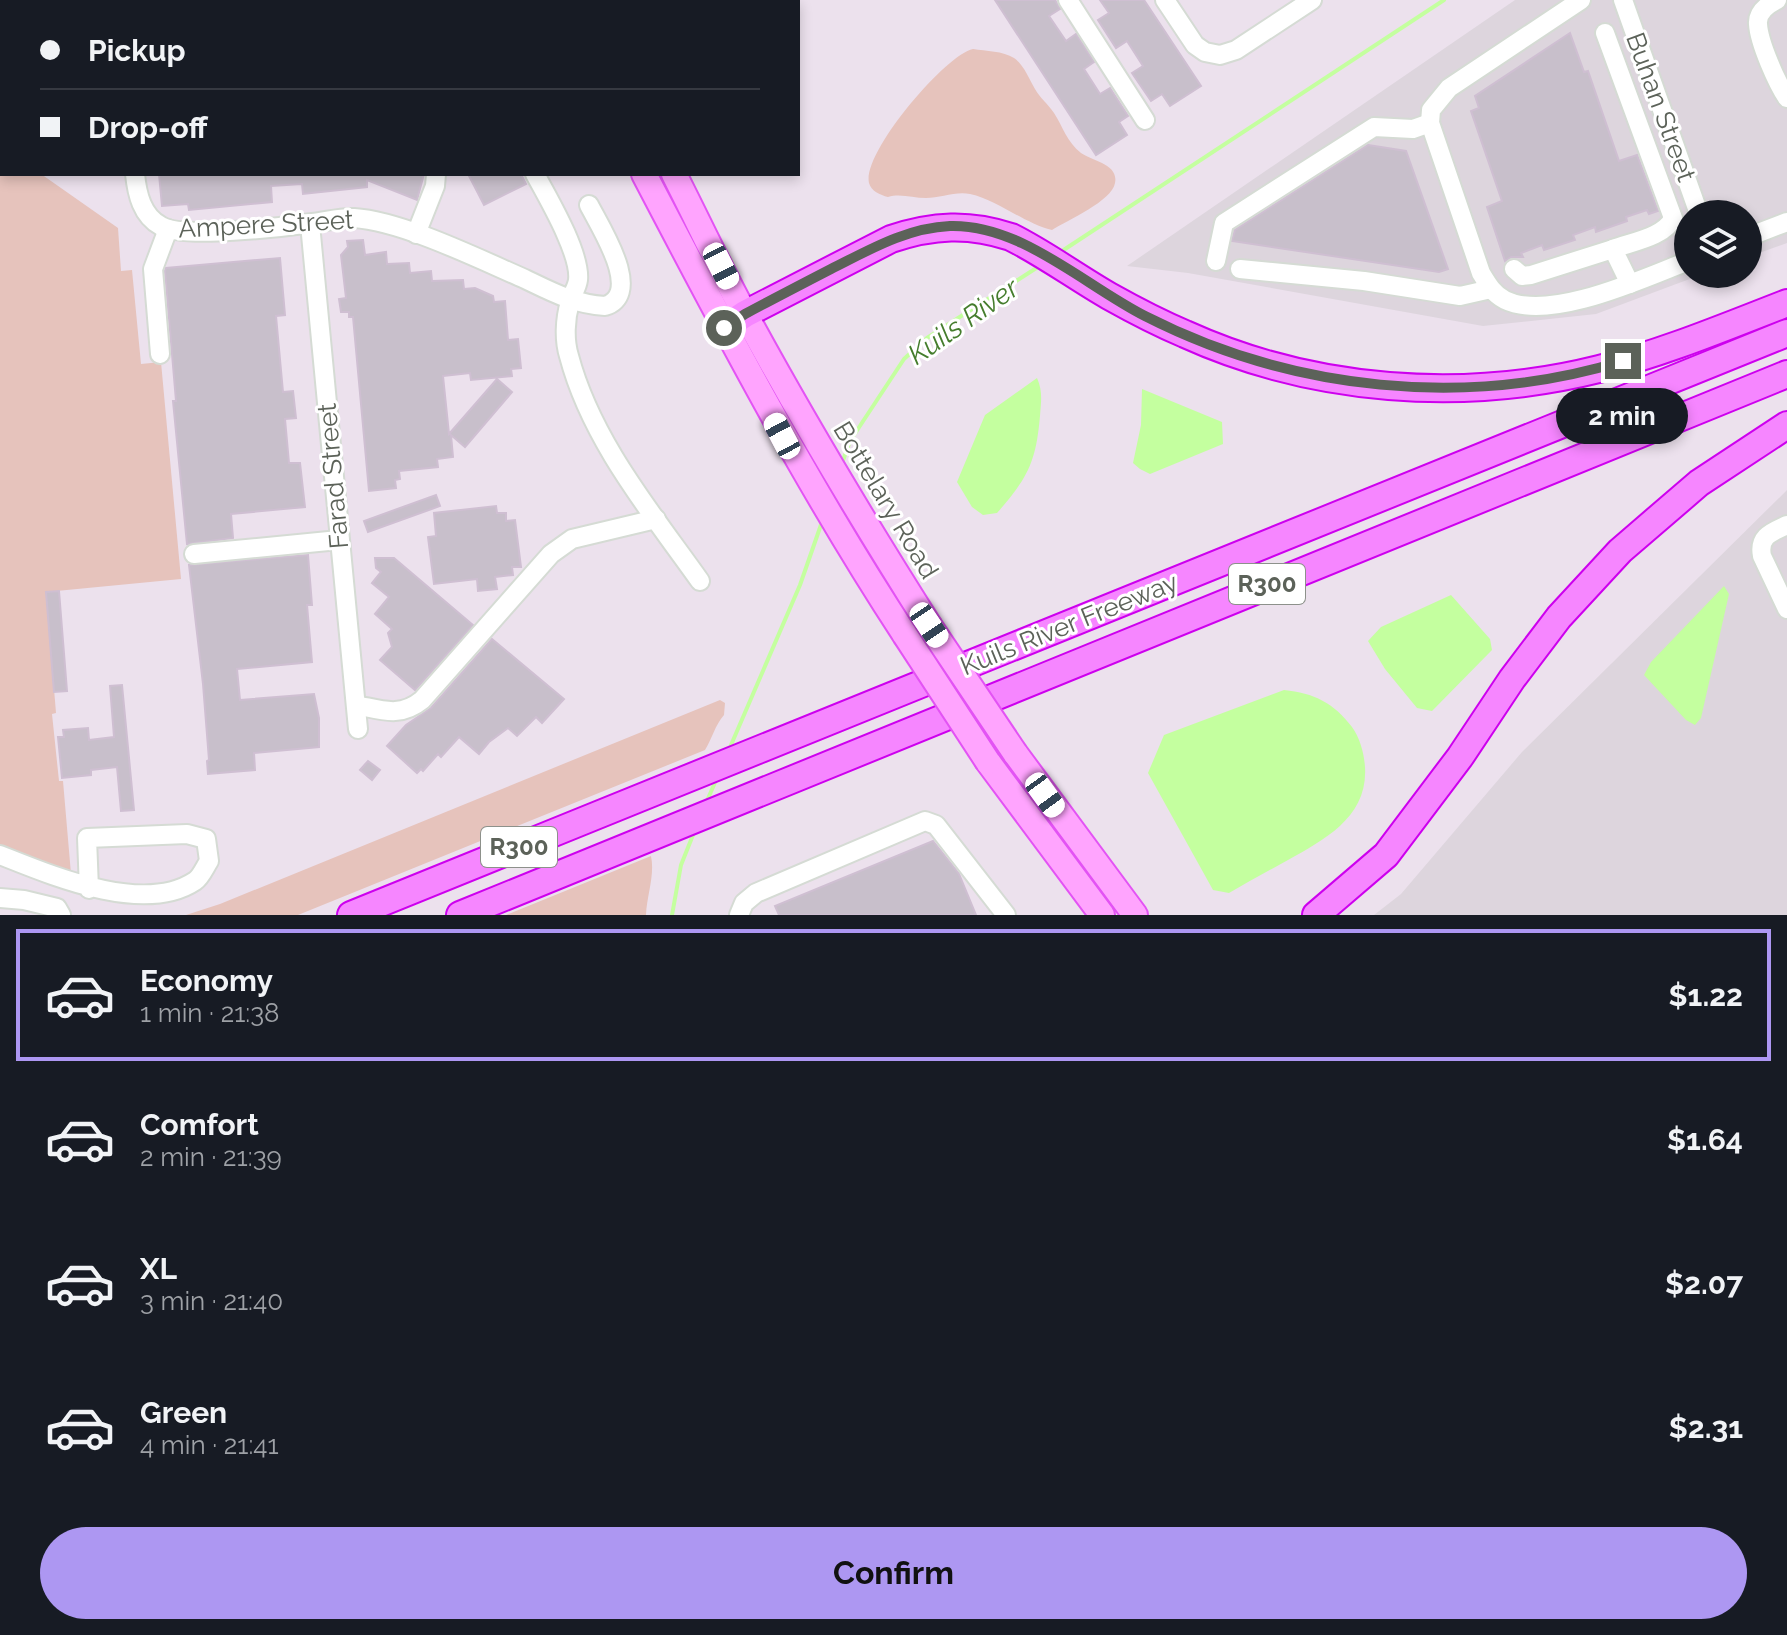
<!DOCTYPE html>
<meta charset="utf-8">
<style>
body{margin:0;font-family:Raleway,sans-serif;background:#242831;color:#f1f3f6;height:100vh;display:flex;flex-direction:column;font-size:30px;white-space:nowrap}
*{box-sizing:border-box;margin:0}
p{font-size:26px;color:#9ea1a6}
.icon{flex:none;width:44px;height:44px;fill:none;stroke:currentColor;stroke-width:2;stroke-linecap:round;stroke-linejoin:round}
.map{position:relative;height:915px;overflow:hidden}
.side{display:flex;flex-direction:column;background:#171b24;flex:1}
.side>*{flex:none}
.top-card{position:absolute;left:0px;top:0px;width:800px;height:176px;box-shadow:0 4px 12px #0003;display:grid;align-content:center;height:176px;padding:0 40px;background:#171b24}
.buttons{position:absolute;left:1674px;top:200px;display:grid;gap:16px}
.buttons a{display:grid;place-items:center;width:88px;height:88px;border-radius:50%;background:#171b24;box-shadow:0 4px 12px #0003;font-size:40px}
.end{position:absolute;width:36px;height:36px;margin:-18px;border:10px solid #5c6259;background:#fff;box-shadow:0 0 0 4px #fff}
.from{border-radius:50%}
.bubble{position:absolute;height:56px;border-radius:28px;background:#171b24;box-shadow:0 4px 12px #0003;font-size:26px;font-weight:700;line-height:56px;text-align:center}
.car{position:absolute;width:24px;height:48px;margin:-24px -12px;border-radius:10px;box-shadow:0 0 6px 2px #0007;background:linear-gradient(#fff 24%,#345 0 40%,#fff 0 76%,#345 0 86%,#fff 0)}
.top-card b{display:flex;align-items:center;gap:28px;height:76px;font-size:30px}
.top-card b+b{border-top:2px solid #363941}
.top-card i{width:20px;height:20px;background:#f1f3f6}
ul{padding:14px 0 0;list-style:none}
li{display:flex;align-items:center;gap:24px;height:132px;margin:0 16px 12px;padding:0 24px;border:4px solid transparent;border-radius:0px}
li div{flex:1}
li b{display:block;font-size:30px}
li em{font-style:normal;font-weight:700}
li.active{border-color:#ad97f2}
li>.icon{width:72px;height:72px;stroke-width:1.5}
.cta{display:flex;gap:16px;margin-top:auto;padding:16px 40px}
.cta a{flex:1;height:92px;border-radius:48px;background:#ad97f2;color:#111;font-size:32px;font-weight:700;line-height:92px;text-align:center}
.map>svg:first-child{display:block}
</style>
<div class="map">
<svg width="1787" height="915" viewBox="0 0 1787 915">
<rect width="100%" height="100%" fill="#ece1ed"/>
<g fill="#ddd5dd">
<polygon points="1515,0 1787,0 1787,243 1748,257 1748,214 1688,214 1688,274 1703,274 1596,314 1483,326 1188,273 1127,266"/>
<polygon points="1787,490 1787,915 1374,915 1401,894 1522,752"/>
</g>
<g fill="#e6c3bc">
<path d="M973,49C986,51 1003,51 1014,58C1024,65 1029,79 1035,89C1040,98 1048,104 1054,113C1063,127 1067,142 1081,153C1092,161 1119,164 1115,183C1112,201 1068,220 1052,230C1023,223 998,200 970,194C956,191 940,198 926,198C913,198 900,193 888,197C880,195 871,191 869,183C862,153 945,55 973,49Z"/>
<polygon points="0,146 2,174 41,174 118,228 121,271 132,270 141,364 161,362 181,579 46,592 56,713 52,714 59,781 63,781 71,874 0,847"/>
<path d="M720,700L725,703L724,715C715,725 712,739 705,750L298,915H186L220,904Z"/>
<path d="M651,856C655,875 647,895 646,915H506Z"/>
</g>
<g fill="#c4ff9f">
<path d="M1037,378C1043,391 1041,402 1040,416C1036,462 1028,478 997,513L983,515L972,507L957,482L985,415Z"/>
<polygon points="1142,389 1222,422 1223,444 1150,474 1140,469 1133,463 1141,425"/>
<polygon points="1724,586 1729,594 1701,718 1695,725 1686,720 1644,675 1651,662"/>
<polygon points="1451,595 1490,639 1492,650 1432,711 1417,708 1385,669 1368,641 1381,627"/>
<path d="M1284,690C1314,693 1334,703 1352,727C1360,738 1364,753 1365,767C1368,817 1325,839 1288,860C1268,871 1248,882 1229,893L1213,890L1148,773L1164,735Z"/>
</g>
<g fill="none" stroke-linecap="round" stroke-linejoin="round">
<g stroke="#c4ff9f" stroke-width="4">
<polyline points="1059,253 1444,0"/>
<polyline points="841,466 850,441 904,359 927,338 1041,265"/>
<polyline points="728,752 800,585 823,519"/>
<polyline points="706,803 717,778"/>
<polyline points="672,915 681,865 695,830"/>
</g>
</g>
<g fill="#c8bfcb" stroke="#cfbfd2" stroke-width="2">
<polygon points="995,0 1055,0 1060,9 1049,16 1066,41 1076,34 1094,62 1084,69 1100,94 1110,88 1128,116 1119,122 1127,135 1096,155"/>
<polygon points="1100,0 1144,0 1201,86 1170,106 1162,94 1151,101 1132,73 1143,66 1127,41 1116,48 1098,20 1109,13"/>
<polygon points="1570,33 1584,72 1588,71 1619,161 1637,155 1658,211 1649,214 1647,210 1626,217 1627,221 1596,232 1595,227 1573,235 1575,240 1544,250 1542,245 1521,253 1523,257 1511,257 1505,261 1487,207 1502,201 1471,111 1479,108 1475,96"/>
<polygon points="1368,145 1406,151 1448,269 1439,272 1232,241 1235,230"/>
<polygon points="159,174 424,174 417,200 367,180 367,187 303,194 302,184 271,186 272,202 189,210 188,204 162,206"/>
<polygon points="468,174 521,174 526,184 484,205"/>
<polygon points="363,240 365,255 386,252 387,264 409,263 410,273 431,271 432,281 463,280 464,289 475,288 493,296 494,302 505,301 508,340 518,339 521,368 511,369 512,376 471,380 470,373 443,376 449,434 497,379 512,392 465,447 451,435 453,457 437,459 438,467 399,471 400,479 395,480 396,488 369,491 353,317 349,317 349,312 341,312 339,299 346,298 341,255 348,247 347,241"/>
<polygon points="280,258 285,315 276,316 283,392 293,391 296,418 285,419 289,463 300,463 305,507 231,514 233,538 187,544 173,401 176,401 165,271 166,268"/>
<polygon points="436,495 440,506 368,532 364,521"/>
<polygon points="496,506 497,513 506,513 506,521 515,520 521,567 512,567 513,575 495,577 497,589 478,591 477,579 434,584 428,537 436,536 434,513"/>
<polygon points="308,555 312,605 307,605 312,662 237,669 240,700 314,694 319,718 319,747 254,753 255,770 208,774 207,761 209,760 203,684 189,565"/>
<polygon points="375,558 394,558 473,625 415,690 380,660 392,647 388,633 392,629 375,614 389,597 372,583 381,572 376,568"/>
<polygon points="59,591 67,691 54,692 46,592"/>
<polygon points="492,639 564,699 542,723 536,717 517,736 508,728 489,742 479,754 459,737 441,757 438,754 423,771 421,769 417,773 387,746 406,725 431,708"/>
<polygon points="122,685 134,810 121,811 117,767 91,770 91,775 62,778 58,737 64,737 63,730 88,728 89,740 114,737 110,686"/>
<polygon points="368,761 380,770 372,780 360,770"/>
<polygon points="933,841 959,874 976,915 779,915 775,906"/>
</g>
<g fill="none" stroke-linecap="round" stroke-linejoin="round">
<g stroke="#d5dbd4" stroke-width="22">
<g id="minor">
<polyline points="199,0 199,2"/>
<polyline points="349,0 350,2"/>
<polyline points="499,0 500,2"/>
<polyline points="1068,0 1145,120"/>
<polyline points="1165,0 1195,45 1205,52 1220,55 1236,50 1312,0"/>
<path d="M1581,0L1449,88L1431,110L1430,123L1481,273C1487,283 1493,294 1505,300C1550,322 1644,278 1688,261"/>
<polyline points="1623,0 1699,214"/>
<path d="M1777,0C1767,5 1757,12 1758,24C1759,43 1777,83 1787,98"/>
<path d="M1605,33L1673,218C1665,237 1631,242 1613,249L1630,284"/>
<path d="M135,174C137,194 142,216 161,226C182,239 283,227 312,223C325,222 340,217 354,218C402,221 479,259 525,279C552,292 574,304 605,306C644,294 600,227 589,205"/>
<path d="M535,174C548,198 581,254 578,280C577,288 572,294 570,302C565,319 564,340 569,356C591,440 651,512 700,581"/>
<polyline points="310,224 358,729"/>
<polyline points="416,234 435,186 436,174"/>
<polyline points="1748,237 1787,222"/>
<polyline points="1216,261 1224,223 1374,127 1413,129 1430,123"/>
<polyline points="1240,269 1364,281 1460,296 1491,289"/>
<polyline points="1514,269 1522,276 1531,275 1613,249"/>
<polyline points="160,354 153,269 168,229"/>
<path d="M1787,525C1772,532 1758,536 1762,556L1787,609"/>
<polyline points="194,554 339,540"/>
<path d="M356,705C382,710 400,718 422,700L551,554L572,539L656,519"/>
<path d="M0,855C53,876 144,915 195,881C201,877 205,867 209,861L206,839L187,834L87,838L89,889"/>
<polyline points="0,898 24,900 57,908 61,915"/>
<polyline points="739,915 744,903 756,893 925,821 936,825 1006,915"/>
</g>
</g>
<g stroke="#e353f4" stroke-width="28">
<g id="major">
<polyline points="106,0 108,2"/>
<polyline points="553,0 554,2"/>
<polyline points="584,0 585,2"/>
<path d="M644,174C726,331 808,487 905,635"/>
<path d="M674,174C698,221 720,269 746,316C803,421 865,524 929,625"/>
<polyline points="1015,753 1135,915"/>
<polyline points="988,762 1102,915"/>
</g>
</g>
<g stroke="#cd00ee" stroke-width="30">
<g id="highway">
<path d="M724,328L745,314L891,239C933,225 969,223 1011,237C1045,254 1076,277 1109,296C1134,310 1159,323 1185,334C1313,392 1463,403 1599,369C1663,353 1725,327 1787,303"/>
<polyline points="351,915 1787,333"/>
<polyline points="460,915 1787,374"/>
<polyline points="1316,915 1386,855 1460,757 1512,679 1559,617 1620,551 1699,483 1787,425"/>
</g>
</g>
<use href="#minor" stroke="#fff" stroke-width="18"/>
<use href="#major" stroke="#ffa4fe" stroke-width="24"/>
<use href="#highway" stroke="#f686ff" stroke-width="26"/>
<g stroke="#e353f4" stroke-width="28" stroke-linecap="butt">
<g id="major-bridge">
<polyline points="929,625 1015,753"/>
<polyline points="905,635 988,762"/>
</g>
</g>
<use href="#major-bridge" stroke="#ffa4fe" stroke-width="24"/>
</g>
<g fill="none" stroke-linecap="round" stroke-linejoin="round">
<path stroke="#5c6259" stroke-width="10" d="M724,328L745,314C773,299 802,284 831,269C869,250 906,228 950,226C1021,224 1084,285 1145,316C1292,391 1466,409 1623,361"/>
</g>
<g text-anchor="middle" stroke-width="6" stroke-linejoin="round" paint-order="stroke">
<g fill="#fff" stroke="#8d918b" stroke-width="2">
<rect x="1229" y="564" width="76" height="40" rx="6"/>
<rect x="481" y="827" width="76" height="40" rx="6"/>
</g>
<g font-size="24" font-weight="bold" fill="#5c6259">
<text x="1267" y="592">R300</text>
<text x="519" y="855">R300</text>
</g>
<g font-size="26" fill="#5c6259" stroke="#fff">
<text transform="translate(1661 107) rotate(70)" y="9">Buhan Street</text>
<text transform="translate(266 224) rotate(-3)" y="9">Ampere Street</text>
<text transform="translate(333 476) rotate(-95)" y="9">Farad Street</text>
<text transform="translate(886 500) rotate(59)" y="9">Bottelary Road</text>
<text transform="translate(1069 624) rotate(-22)" y="9">Kuils River Freeway</text>
</g>
<g font-size="28" font-style="italic" fill="#457d2d" stroke="#fff">
<text transform="translate(963 321) rotate(-35)" y="10">Kuils River</text>
</g>
</g>
</svg>
<div class="buttons">
<a><svg class="icon" aria-label="layers" viewBox="0 0 24 24"><path d="M12 4l9 5-9 5-9-5zM3 14l9 5 9-5"/></svg></a>
</div>
<i class="end from" style="left:724px;top:328px"></i>
<i class="end" style="left:1623px;top:361px"></i>
<div class="bubble" style="left:1556px;top:388px;width:132px">2 min</div>
<i class="car" style="left:721px;top:266px;rotate:153deg"></i>
<i class="car" style="left:782px;top:436px;rotate:332deg"></i>
<i class="car" style="left:929px;top:625px;rotate:146deg"></i>
<i class="car" style="left:1045px;top:795px;rotate:144deg"></i>
<div class="top-card">
<b><i class="from"></i>Pickup</b>
<b><i></i>Drop-off</b>
</div>
</div>
<section class="side">
<ul>
<li class="active"><svg class="icon" aria-label="car" viewBox="0 0 24 24"><path d="M5 17H2v-5l4-1 3-4h7l3 4 3 1v5h-3M9 17h6M6 11h13"/><circle cx="7" cy="17" r="2"/><circle cx="17" cy="17" r="2"/></svg><div><b>Economy</b><p>1 min · 21:38</p></div><em>$1.22</em></li>
<li><svg class="icon" aria-label="car" viewBox="0 0 24 24"><path d="M5 17H2v-5l4-1 3-4h7l3 4 3 1v5h-3M9 17h6M6 11h13"/><circle cx="7" cy="17" r="2"/><circle cx="17" cy="17" r="2"/></svg><div><b>Comfort</b><p>2 min · 21:39</p></div><em>$1.64</em></li>
<li><svg class="icon" aria-label="car" viewBox="0 0 24 24"><path d="M5 17H2v-5l4-1 3-4h7l3 4 3 1v5h-3M9 17h6M6 11h13"/><circle cx="7" cy="17" r="2"/><circle cx="17" cy="17" r="2"/></svg><div><b>XL</b><p>3 min · 21:40</p></div><em>$2.07</em></li>
<li><svg class="icon" aria-label="car" viewBox="0 0 24 24"><path d="M5 17H2v-5l4-1 3-4h7l3 4 3 1v5h-3M9 17h6M6 11h13"/><circle cx="7" cy="17" r="2"/><circle cx="17" cy="17" r="2"/></svg><div><b>Green</b><p>4 min · 21:41</p></div><em>$2.31</em></li>
</ul>
<div class="cta"><a>Confirm</a></div>
</section>
